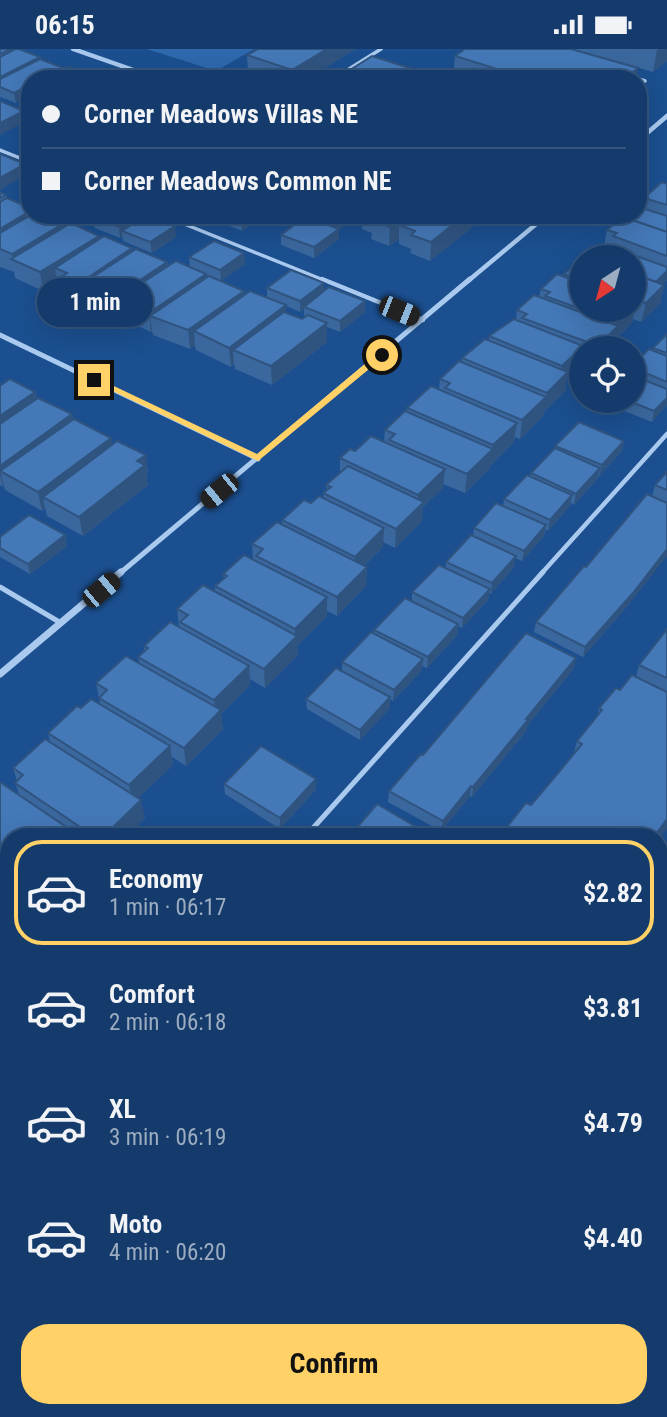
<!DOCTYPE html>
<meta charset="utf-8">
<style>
body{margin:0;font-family:"Roboto Condensed",sans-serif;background:#1d4271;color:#f1f3f6;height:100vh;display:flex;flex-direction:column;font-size:26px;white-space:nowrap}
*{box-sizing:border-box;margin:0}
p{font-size:23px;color:#9dadc1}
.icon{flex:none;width:38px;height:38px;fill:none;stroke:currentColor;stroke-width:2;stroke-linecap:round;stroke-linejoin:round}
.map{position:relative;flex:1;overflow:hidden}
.drawer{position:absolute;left:0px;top:779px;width:668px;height:590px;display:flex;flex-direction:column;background:#143b6b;border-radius:28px 28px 0 0;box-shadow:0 7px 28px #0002,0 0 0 2px #33557e}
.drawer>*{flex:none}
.guide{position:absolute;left:21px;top:21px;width:626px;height:154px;border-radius:28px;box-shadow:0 7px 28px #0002,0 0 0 2px #33557e;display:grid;align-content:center;height:154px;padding:0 21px;background:#143b6b}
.needle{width:46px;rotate:216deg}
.controls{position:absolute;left:569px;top:196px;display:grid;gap:14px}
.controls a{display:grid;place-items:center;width:77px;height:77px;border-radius:50%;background:#143b6b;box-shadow:0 7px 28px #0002,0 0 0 2px #33557e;font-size:35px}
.end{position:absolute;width:32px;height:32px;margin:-16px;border:9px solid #ffd166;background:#111;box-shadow:0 0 0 4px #111}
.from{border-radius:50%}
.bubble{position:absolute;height:49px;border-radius:24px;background:#143b6b;box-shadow:0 7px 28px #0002,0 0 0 2px #33557e;font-size:23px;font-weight:700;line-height:49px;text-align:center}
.car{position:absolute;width:21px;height:42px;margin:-21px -10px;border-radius:9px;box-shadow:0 0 5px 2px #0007;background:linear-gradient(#222 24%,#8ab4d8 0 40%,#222 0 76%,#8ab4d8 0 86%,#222 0)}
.guide b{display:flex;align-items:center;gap:24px;height:66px;font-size:26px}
.guide b+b{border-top:2px solid #33557e}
.guide i{width:18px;height:18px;background:#f1f3f6}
ul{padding:12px 0 0;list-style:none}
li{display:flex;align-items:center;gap:21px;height:105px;margin:0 14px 10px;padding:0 7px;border:4px solid transparent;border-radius:28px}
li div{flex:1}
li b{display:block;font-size:26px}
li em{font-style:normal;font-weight:700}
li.on{border-color:#ffd166}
li>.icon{width:63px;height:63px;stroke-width:1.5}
.cta{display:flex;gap:14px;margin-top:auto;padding:14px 21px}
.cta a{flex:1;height:80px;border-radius:28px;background:#ffd166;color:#111;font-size:28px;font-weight:700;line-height:80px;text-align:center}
.status{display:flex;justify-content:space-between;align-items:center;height:49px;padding:0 35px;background:#143b6b;direction:ltr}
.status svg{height:19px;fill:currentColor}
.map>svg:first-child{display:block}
</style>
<div class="status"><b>06:15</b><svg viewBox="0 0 49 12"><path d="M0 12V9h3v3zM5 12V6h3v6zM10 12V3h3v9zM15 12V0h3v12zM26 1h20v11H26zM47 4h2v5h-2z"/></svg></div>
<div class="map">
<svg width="667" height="1368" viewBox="0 0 667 1368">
<rect width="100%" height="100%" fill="#1b4f8f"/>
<polygon fill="#2e69ad" points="147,0 254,0 216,22"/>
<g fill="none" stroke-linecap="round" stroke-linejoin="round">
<g stroke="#a9c9ee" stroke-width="3.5">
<polyline points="333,30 381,0"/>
<polyline points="639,30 645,32"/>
<polyline points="0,101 30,113"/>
<polyline points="162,166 326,232"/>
</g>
<g stroke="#a9c9ee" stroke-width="4.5">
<polyline points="322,230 423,271"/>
<polyline points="541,525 667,385"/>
</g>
<g stroke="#a9c9ee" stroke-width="5">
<polyline points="0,538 61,574"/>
<polyline points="305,788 543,523"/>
</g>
<g stroke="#a9c9ee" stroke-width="4.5">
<polyline points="73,0 159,30"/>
<polyline points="639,91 667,67"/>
<polyline points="468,232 547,166"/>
</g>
<g stroke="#a9c9ee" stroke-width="5">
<polyline points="0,286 258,410"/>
<polyline points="119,525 470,230"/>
</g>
<polyline stroke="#a9c9ee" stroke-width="7" points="0,625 121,523"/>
<g stroke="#a9c9ee" stroke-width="9">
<polyline points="0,1002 9,1009"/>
<polyline points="458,1360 469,1368"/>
</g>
<g fill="#a9c9ee" fill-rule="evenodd">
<polygon points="667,1143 667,1167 660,1172 660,1148"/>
<polygon points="541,1360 560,1360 556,1368 537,1368"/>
</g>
</g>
<g fill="#3a679d" fill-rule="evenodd">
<polygon points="0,0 41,10 63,21 83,23 84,27 30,30 30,55 23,53 23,50 16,54 0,48"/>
<polygon points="355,0 307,30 266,30 248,24 247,6"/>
<polygon points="573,0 667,0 667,12 653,23"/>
<polygon points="455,7 636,30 456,30 453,29"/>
<polygon points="667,135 667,231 662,235 664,236 660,255 641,273 633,270 632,274 616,290 614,296 611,299 581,299 581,311 579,316 567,328 565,342 544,363 543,367 520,390 515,388 514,393 491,416 490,419 465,444 443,435 443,439 423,458 422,472 395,499 383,493 383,498 364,517 367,518 366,537 337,567 327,562 327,567 297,597 298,606 265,639 250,630 250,636 221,665 223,680 186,717 172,708 173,716 138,749 145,769 126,788 9,788 9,823 0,817 0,733 19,745 15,734 17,732 13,719 50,693 48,684 81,659 100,655 96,634 140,615 138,608 144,602 144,597 179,579 177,560 215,543 215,537 224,529 223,525 253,511 252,495 282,475 282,471 311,454 324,450 323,444 327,442 326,436 340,425 340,409 355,402 384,393 385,381 406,363 407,359 439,340 440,330 461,313 462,309 489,291 489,287 516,270 517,261 539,248 541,240 564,228 564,225 581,210 581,261 634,261 634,208 604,197 607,181 624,168 642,159 644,149"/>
<path d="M0,143L6,146L7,149L30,166L72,175L100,189L132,199L133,203L167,213L168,217L190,218L189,208L245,215L221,232L206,226L207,229L244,246L267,249V239L324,234V242L365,252V263L340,283L327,278V293L272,336L235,320L234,315L231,318L196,301L195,297L190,300L153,286L152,282L151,283L120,269V266L113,270L81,257L80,255L63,248L61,239L58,238L57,233L43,242L15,229L14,223L0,218ZM286,257L300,263L304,260V268L302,270L286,264Z"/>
<polygon points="212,166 264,166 242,182 212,170"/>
<polygon points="312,166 476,166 475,176 430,212 410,204 411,200 399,195 399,190 389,197 371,190 372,184 362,180 362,175 359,177 349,173 339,180 339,190 314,209 281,196 281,186 312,170"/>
<polygon points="93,169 142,169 176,188 152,204 123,192 122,187 120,189 95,179"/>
<polygon points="667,285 667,356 652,373 604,354 605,352 634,352 634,315 653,301 653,299"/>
<polygon points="0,335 35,343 37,350 72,365 73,371 112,395 146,406 148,425 146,426 148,436 83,487 47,467 45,459 42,462 5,441 4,437 3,438 0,436"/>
<polygon points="624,392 622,402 599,427 598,429 574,456 571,454 570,457 548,482 546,480 544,487 522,512 515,509 514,518 491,545 489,544 488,551 462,579 458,577 457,586 427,619 422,617 422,621 393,652 390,650 390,659 360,691 307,660 306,650 342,622 342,613 374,585 374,581 412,552 412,543 446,519 446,513 473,487 474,479 503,458 504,450 530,428 531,424 555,399 555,397"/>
<polygon points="667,423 667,453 652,447 655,436"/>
<polygon points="65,486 67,497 30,525 0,508 0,488"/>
<polygon points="630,554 583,608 534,583 536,573"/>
<polygon points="667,580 667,779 660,788 505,788 507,778 531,756 574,704 577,692 598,666 599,659 636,628 639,616"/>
<polygon points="574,619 527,677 527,681 472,748 470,747 441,782 388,753 389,742 423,706"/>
<polygon points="316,730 316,740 280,780 225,745 224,735"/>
</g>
<g fill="#305480">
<polygon points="327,0 355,0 307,30 292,30 292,21"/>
<polygon points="659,0 667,0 667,12 653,23 657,1"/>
<polygon points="40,8 42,17 0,38 0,28"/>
<polygon points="63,19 64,29 62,30 41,30"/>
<polygon points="638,19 636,30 624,30"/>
<polygon points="30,36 30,46 21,43 23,50 16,54 14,44"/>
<polygon points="24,62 26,72 0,86 0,74"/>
<polygon points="25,115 27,125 0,141 0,129"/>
<polygon points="30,162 30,166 35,166 0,200 0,180"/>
<polygon points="137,166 141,166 142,174 122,182 122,187 120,189 119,178"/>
<polygon points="249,166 264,166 242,182 241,172"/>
<polygon points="334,166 349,166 349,173 339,180 339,190 314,209 314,198 334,183"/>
<polygon points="359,166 362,166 362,175 359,177"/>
<polygon points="406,166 430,166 399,176 399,190 389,197 390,178"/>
<polygon points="465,166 476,166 475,176 430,212 431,193"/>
<polygon points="71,170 74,188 13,211 12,205"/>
<polygon points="175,177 176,188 152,204 150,193"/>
<polygon points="99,187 102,205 67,224 55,219 57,233 43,242 40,223"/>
<polygon points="132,199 135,218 78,238 77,236"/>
<polygon points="244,204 245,215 221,232 220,221"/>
<polygon points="167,213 169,232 117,250 120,266 113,270 110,251"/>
<polygon points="667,222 667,231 649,248 652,237"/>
<polygon points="206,225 208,244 150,267 152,282 151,283 149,264"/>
<polygon points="324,234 324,245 304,258 304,260 300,263 300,252"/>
<polygon points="664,236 660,255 641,273 646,254"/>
<polygon points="244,242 245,261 194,282 195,297 190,300 188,281"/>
<polygon points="365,252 365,263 340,283 340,272"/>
<polygon points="636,255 632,274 616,290 614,296 611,299 598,299 598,297 615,280 617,274 630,261 634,261 634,257"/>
<polygon points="286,256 287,275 233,301 234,315 231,318 229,299"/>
<polygon points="327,274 327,293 272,336 271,317"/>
<polygon points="583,297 582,299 581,299 579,316 567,328 565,342 544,363 543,367 520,390 522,371 546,348 547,344 560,331 562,317"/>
<polygon points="35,343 39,362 0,389 0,367"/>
<polygon points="667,349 667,356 652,373 654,362"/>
<polygon points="72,365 76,384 0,422 4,437 3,438 0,426 0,417"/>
<polygon points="517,374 514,393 491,416 490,419 465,444 467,425 492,400 493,396"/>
<polygon points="111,389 115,408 43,448 45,459 42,462 38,443"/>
<polygon points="624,392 622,402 599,427 602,416"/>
<polygon points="146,406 148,425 146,426 148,436 83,487 79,468 137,412"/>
<polygon points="600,419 598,429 574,456 576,445"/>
<polygon points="445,420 443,439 423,458 422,472 395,499 396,480 417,459 418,446"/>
<polygon points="572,446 570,457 548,482 550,471"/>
<polygon points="546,476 544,487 522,512 524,502"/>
<polygon points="384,479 383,498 354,527 355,508"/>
<polygon points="65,486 67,497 30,525 28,515"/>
<polygon points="667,500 667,507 630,554 583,608 585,598"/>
<polygon points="516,507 514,518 491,545 492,534"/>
<polygon points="367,518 366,537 337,567 337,548"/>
<polygon points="490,540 488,551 462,579 463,569"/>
<polygon points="327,548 327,567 297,597 298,606 265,639 264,620 295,589 295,580"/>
<polygon points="458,575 457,586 427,619 428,608"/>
<polygon points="576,609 574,619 527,677 527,681 472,748 473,738 526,670"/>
<polygon points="423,610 422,621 393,652 394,641"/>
<polygon points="249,617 250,636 221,665 223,680 186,717 184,699 216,666 214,651"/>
<polygon points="390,648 390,659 360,691 360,681"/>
<polygon points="170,697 173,716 133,754 129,736"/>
<polygon points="316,730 316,740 280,780 280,769"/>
<polygon points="471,737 470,747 441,782 443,772"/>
<polygon points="141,751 145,769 126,788 103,788"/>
<polygon points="667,770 667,779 660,789 660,788 654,788"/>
<polygon points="0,1184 9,1197 9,1201 0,1195"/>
</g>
<g fill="#4478b7" stroke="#305480" stroke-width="2">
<polygon points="0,0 11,0 0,5"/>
<polygon points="15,0 19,0 40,8 0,28 0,8"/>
<polygon points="258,0 327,0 292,21 247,6"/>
<polygon points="465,0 571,0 638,19 624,30 529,30 455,7"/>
<polygon points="372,7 444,30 345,30 339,28"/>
<polygon points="40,10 63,19 41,30 30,30 30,36 14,44 0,38 0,30"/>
<polygon points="69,18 83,23 78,25 88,29 46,30"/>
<polygon points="98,26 107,30 92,30"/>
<polygon points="30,38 30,46 21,43"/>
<polygon points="0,52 24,62 0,74"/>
<polygon points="0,105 25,115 0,129"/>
<polygon points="662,133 667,135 667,156 644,149"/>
<polygon points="0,143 6,146 0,149"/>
<polygon points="7,149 30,159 30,162 0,180 0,153"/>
<polygon points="639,158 667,167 667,183 624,168 627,166 639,166"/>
<polygon points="31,166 63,166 71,170 12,205 0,200 0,184"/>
<polygon points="97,166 137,166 119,178 93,169"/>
<polygon points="146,166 148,166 175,177 150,193 122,182"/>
<polygon points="227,166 249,166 241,172"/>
<polygon points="374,166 406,166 390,178 372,171 377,167"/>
<polygon points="413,166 465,166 431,193 411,186 415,182 399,176"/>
<polygon points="306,167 339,180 314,198 281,186"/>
<polygon points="623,168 667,183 667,207 613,187 617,184 607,181"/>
<polygon points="71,174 99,187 40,223 11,210"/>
<polygon points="104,187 132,199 77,236 60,229 67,224 55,219"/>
<polygon points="214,192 244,204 220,221 189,208"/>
<polygon points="605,196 667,218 667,222 656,233 634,225 634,208 592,208"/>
<polygon points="136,200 167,213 110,251 77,238"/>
<polygon points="581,210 581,231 564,225"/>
<polygon points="176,212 206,225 149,264 117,250"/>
<polygon points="291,221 324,234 300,252 267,239"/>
<polygon points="557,225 581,234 581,260 545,247 550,243 541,240"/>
<polygon points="634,225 664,236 646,254 634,250"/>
<polygon points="209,227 244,242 188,281 150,267"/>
<polygon points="329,238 365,252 340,272 304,258"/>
<polygon points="250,242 286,256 229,299 194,282"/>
<polygon points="534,246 618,277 598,297 522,269 527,265 517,261"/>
<polygon points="582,261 630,261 617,274"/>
<polygon points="284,263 302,270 308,266 327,274 271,317 233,301"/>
<polygon points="514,270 583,297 562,317 489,287"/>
<polygon points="667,285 667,304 653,299"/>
<polygon points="485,290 568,323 547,344 462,309"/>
<polygon points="649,300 667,307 667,333 634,319 634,315"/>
<polygon points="459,312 546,348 522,371 445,339 450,334 440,330"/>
<polygon points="634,327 667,340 667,349 654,362 629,352 634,352"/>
<polygon points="10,330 35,343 0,367 0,335 1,336"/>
<polygon points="431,337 517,374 493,396 407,359"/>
<polygon points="38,349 72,365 0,417 0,375"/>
<polygon points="405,362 493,400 467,425 389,391 395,385 385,381"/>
<polygon points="74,370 111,389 38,443 0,422"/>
<polygon points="579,373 624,392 602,416 555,397"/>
<polygon points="371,387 445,420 418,446 340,409 350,400 355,402"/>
<polygon points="117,392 146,406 137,412 145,416 79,468 43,448"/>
<polygon points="555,399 600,419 576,445 531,424"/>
<polygon points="348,417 424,453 396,480 323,444 331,438 326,436"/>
<polygon points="667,423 667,441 655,436"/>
<polygon points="527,426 572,446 550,471 504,450"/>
<polygon points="647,445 667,454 667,500 633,544 585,598 536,573 584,517 586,518"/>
<polygon points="319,447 384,479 355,508 282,471 304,451 311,454"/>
<polygon points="496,454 546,476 524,502 474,479"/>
<polygon points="29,466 65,486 28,515 0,499 0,488"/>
<polygon points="277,473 367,518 337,548 256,507 263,500 252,495"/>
<polygon points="471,486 516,507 492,534 446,513"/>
<polygon points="244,506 327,548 295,580 215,537 227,527 223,525"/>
<polygon points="439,516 490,540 463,569 412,543"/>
<polygon points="203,536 297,587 264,620 180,573 188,566 177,560"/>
<polygon points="405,549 458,575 428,608 374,581"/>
<polygon points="170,573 249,617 214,651 138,608 148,599 144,597"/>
<polygon points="667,580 667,629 639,616"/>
<polygon points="371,583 423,610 394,641 342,613"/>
<polygon points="526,584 576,609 526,670 528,671 473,738 471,737 443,772 389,742 421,705 423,706"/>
<polygon points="126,607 221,661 184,699 99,649 107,641 96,634"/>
<polygon points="336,619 390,648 360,681 306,650"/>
<polygon points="632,626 667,643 667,770 654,788 506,788 512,780 507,778 526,754 531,756 559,723 582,695 577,692 602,661 599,659 616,639 620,641"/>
<polygon points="91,650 170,697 129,736 48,684 77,657 81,659"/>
<polygon points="45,690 141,751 103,788 95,788 15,734 23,726 13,719"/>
<polygon points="261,697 316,730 280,769 224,735"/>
<polygon points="0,733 81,788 9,788 9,810 0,804"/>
<polygon points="377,755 430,786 429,788 349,788"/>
<polygon points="175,783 182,788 171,788"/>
<polygon points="0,1192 9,1199 9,1360 194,1360 205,1368 0,1368"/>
</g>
<polygon fill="#ffd166" points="378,304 386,306 258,412 90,331 97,329 257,405"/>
</svg>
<div class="controls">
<a><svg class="needle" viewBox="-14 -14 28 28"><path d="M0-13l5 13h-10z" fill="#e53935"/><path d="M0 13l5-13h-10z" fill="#9dadc1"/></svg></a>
<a><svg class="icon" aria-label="locate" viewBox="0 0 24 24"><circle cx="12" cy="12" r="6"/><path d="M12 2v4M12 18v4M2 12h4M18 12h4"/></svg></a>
</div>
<i class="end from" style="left:382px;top:306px"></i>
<i class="end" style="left:94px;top:331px"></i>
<div class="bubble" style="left:37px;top:229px;width:116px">1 min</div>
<i class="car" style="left:399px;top:262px;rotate:112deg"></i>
<i class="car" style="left:219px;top:442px;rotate:231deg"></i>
<i class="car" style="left:101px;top:541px;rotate:50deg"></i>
<div class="guide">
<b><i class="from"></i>Corner Meadows Villas NE</b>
<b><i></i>Corner Meadows Common NE</b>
</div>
<section class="drawer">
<ul>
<li class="on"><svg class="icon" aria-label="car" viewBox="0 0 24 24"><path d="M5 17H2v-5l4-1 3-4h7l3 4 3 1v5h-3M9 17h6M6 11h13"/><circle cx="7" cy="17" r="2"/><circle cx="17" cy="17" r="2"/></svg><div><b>Economy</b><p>1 min · 06:17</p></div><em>$2.82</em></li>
<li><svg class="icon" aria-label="car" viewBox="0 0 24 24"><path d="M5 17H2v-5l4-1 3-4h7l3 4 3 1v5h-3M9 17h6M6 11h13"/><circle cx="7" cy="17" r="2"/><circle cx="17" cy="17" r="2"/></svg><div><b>Comfort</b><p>2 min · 06:18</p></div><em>$3.81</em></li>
<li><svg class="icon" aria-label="car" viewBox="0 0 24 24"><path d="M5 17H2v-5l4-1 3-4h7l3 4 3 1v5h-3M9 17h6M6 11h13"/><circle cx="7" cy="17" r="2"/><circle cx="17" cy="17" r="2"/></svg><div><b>XL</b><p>3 min · 06:19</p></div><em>$4.79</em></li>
<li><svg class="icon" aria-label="car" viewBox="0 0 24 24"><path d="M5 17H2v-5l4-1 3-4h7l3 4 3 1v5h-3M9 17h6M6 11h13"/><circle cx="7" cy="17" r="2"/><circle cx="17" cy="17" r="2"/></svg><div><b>Moto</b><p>4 min · 06:20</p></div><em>$4.40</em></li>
</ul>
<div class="cta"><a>Confirm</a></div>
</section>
</div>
